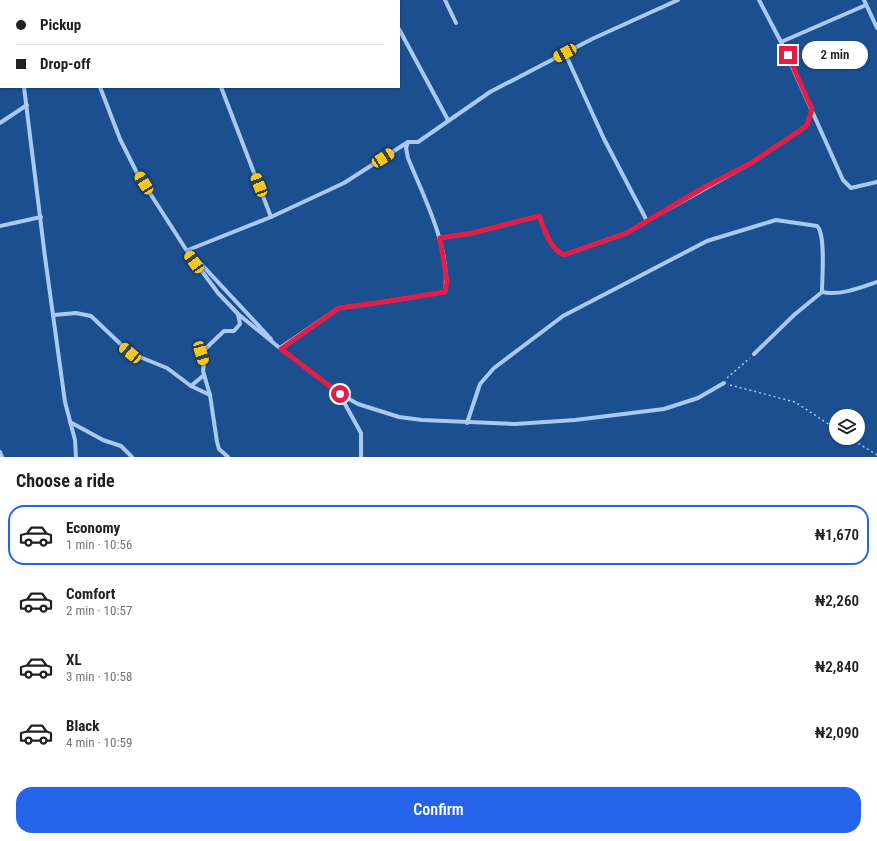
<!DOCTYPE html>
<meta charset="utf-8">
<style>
body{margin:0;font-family:"Roboto Condensed",sans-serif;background:#f2f2f2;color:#202124;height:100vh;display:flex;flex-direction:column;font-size:15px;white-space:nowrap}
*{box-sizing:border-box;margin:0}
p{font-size:13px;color:#757577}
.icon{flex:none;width:22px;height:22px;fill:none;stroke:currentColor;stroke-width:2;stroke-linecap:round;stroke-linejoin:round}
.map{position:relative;height:457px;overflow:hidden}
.drawer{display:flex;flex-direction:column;background:#fff;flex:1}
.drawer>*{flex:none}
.banner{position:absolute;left:0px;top:0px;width:400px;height:88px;box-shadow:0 1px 3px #0004;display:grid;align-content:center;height:88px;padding:0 16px;background:#fff}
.buttons{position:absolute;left:829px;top:409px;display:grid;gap:8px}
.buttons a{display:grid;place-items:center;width:36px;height:36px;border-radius:50%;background:#fff;box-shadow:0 1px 3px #0004;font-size:20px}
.end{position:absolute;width:18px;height:18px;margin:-9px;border:5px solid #e11d48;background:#fff;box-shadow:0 0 0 2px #fff}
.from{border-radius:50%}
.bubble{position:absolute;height:28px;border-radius:14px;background:#fff;box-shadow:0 1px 3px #0004;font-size:13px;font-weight:600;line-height:28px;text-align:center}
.car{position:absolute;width:12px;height:24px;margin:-12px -6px;border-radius:5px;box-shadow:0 0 3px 1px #0007;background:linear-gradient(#f5c518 24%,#345 0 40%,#f5c518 0 76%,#345 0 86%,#f5c518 0)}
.banner b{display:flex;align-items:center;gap:14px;height:38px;font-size:15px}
.banner b+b{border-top:1px solid #e0e0e0}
.banner i{width:10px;height:10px;background:#202124}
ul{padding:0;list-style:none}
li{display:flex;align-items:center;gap:12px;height:60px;margin:0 8px 6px;padding:0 8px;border:2px solid transparent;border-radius:16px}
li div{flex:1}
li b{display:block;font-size:15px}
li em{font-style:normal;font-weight:600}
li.on{border-color:#2563eb}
li>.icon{width:36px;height:36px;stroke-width:1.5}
h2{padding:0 16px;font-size:18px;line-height:48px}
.button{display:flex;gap:8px;margin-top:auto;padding:8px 16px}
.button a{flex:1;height:46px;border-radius:16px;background:#2563eb;color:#fff;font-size:16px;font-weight:600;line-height:46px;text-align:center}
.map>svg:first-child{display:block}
</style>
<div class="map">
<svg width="877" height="457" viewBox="0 0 877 457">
<rect width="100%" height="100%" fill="#1b4f8f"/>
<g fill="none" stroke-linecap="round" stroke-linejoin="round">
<g stroke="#a9c9ee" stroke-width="1.5" stroke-dasharray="2 3" stroke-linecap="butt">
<polyline points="727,378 750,358"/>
<polyline points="730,385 795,402 836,429"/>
<polyline points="850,438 877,455"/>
</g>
<g stroke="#a9c9ee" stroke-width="4">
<polyline points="14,0 16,1"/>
<polyline points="72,0 72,1"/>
<polyline points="182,0 183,1"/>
<polyline points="384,0 385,1"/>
<polyline points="445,0 456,23"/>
<polyline points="759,0 781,42 843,180 851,188 877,182"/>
<polyline points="864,0 877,28"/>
<polyline points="399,29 448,120"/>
<polyline points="781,42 866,5"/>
<polyline points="24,87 45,257 65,402 75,440 76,457"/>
<polyline points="100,87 120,139 137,173 187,251 218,293 238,314 281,349 340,394 358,404 399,417 422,420 515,424 575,420 664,409 698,398 724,383"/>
<polyline points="221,87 271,217 344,183 408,142 418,142 490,92 592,39 678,0"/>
<polyline points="0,123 27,105"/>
<polyline points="271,217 188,250 271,339"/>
<polyline points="647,221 751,163 801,130 807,125 812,109"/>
<polyline points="0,226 41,217"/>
<path d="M440,238L473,233L539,216C545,230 549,248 564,255L627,233L647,221L604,139L565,53"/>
<path d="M822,292C839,296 860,288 877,282"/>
<polyline points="54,315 76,313 91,316 130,353 167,368 191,386 210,395"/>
<path d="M280,348L339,308L377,303L445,292C451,248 424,198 408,158L406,148L408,142"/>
<polyline points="191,386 204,375"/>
<polyline points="340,395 361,433 361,457"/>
<polyline points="70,422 103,440 121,446 132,457"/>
<path d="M467,423L480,384L494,368L563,316L707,241L776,220L817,226C826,234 822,279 822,292L794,315L754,354"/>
<polyline points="0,452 2,457"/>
<polyline points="228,457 219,449 217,442 210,395 203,371 204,363 201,353 224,331 234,331 240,324 238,314"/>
</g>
</g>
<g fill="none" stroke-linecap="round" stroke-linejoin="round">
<path stroke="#e11d48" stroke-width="5" d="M340,394L281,349L339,308L377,303L445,292L447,282L440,238L473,233L539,216C545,230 549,248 564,255L627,233L703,188L751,163L801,130L807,125L812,109L788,55"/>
</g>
</svg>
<div class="buttons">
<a><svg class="icon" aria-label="layers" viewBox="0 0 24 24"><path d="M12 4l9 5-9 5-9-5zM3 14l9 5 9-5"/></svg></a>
</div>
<i class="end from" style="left:340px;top:394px"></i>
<i class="end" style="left:788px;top:55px"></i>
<div class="bubble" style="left:802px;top:41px;width:66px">2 min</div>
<i class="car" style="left:565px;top:53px;rotate:242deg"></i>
<i class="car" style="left:383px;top:158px;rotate:57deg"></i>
<i class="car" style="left:144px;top:183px;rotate:328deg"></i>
<i class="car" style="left:259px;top:185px;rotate:339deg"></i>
<i class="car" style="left:194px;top:262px;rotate:325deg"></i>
<i class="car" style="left:130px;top:353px;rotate:310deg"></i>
<i class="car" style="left:201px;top:353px;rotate:164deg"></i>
<div class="banner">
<b><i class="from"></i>Pickup</b>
<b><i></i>Drop-off</b>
</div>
</div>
<section class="drawer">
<h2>Choose a ride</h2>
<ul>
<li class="on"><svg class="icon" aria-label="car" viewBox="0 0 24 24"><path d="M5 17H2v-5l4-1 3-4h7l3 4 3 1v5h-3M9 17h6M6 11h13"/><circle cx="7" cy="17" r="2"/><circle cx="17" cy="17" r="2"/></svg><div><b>Economy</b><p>1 min · 10:56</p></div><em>₦1,670</em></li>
<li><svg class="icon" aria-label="car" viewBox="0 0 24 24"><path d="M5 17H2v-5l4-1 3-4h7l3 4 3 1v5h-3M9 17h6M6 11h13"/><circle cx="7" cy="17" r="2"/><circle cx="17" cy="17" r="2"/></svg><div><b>Comfort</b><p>2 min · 10:57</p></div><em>₦2,260</em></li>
<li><svg class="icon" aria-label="car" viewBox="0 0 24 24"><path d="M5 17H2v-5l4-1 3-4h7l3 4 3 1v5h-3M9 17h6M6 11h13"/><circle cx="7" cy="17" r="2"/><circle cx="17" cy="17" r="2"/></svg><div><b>XL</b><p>3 min · 10:58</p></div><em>₦2,840</em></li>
<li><svg class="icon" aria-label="car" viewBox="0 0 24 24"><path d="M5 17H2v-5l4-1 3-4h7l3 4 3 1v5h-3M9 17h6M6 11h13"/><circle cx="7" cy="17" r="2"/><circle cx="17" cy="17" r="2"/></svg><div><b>Black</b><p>4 min · 10:59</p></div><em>₦2,090</em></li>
</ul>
<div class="button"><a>Confirm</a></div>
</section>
